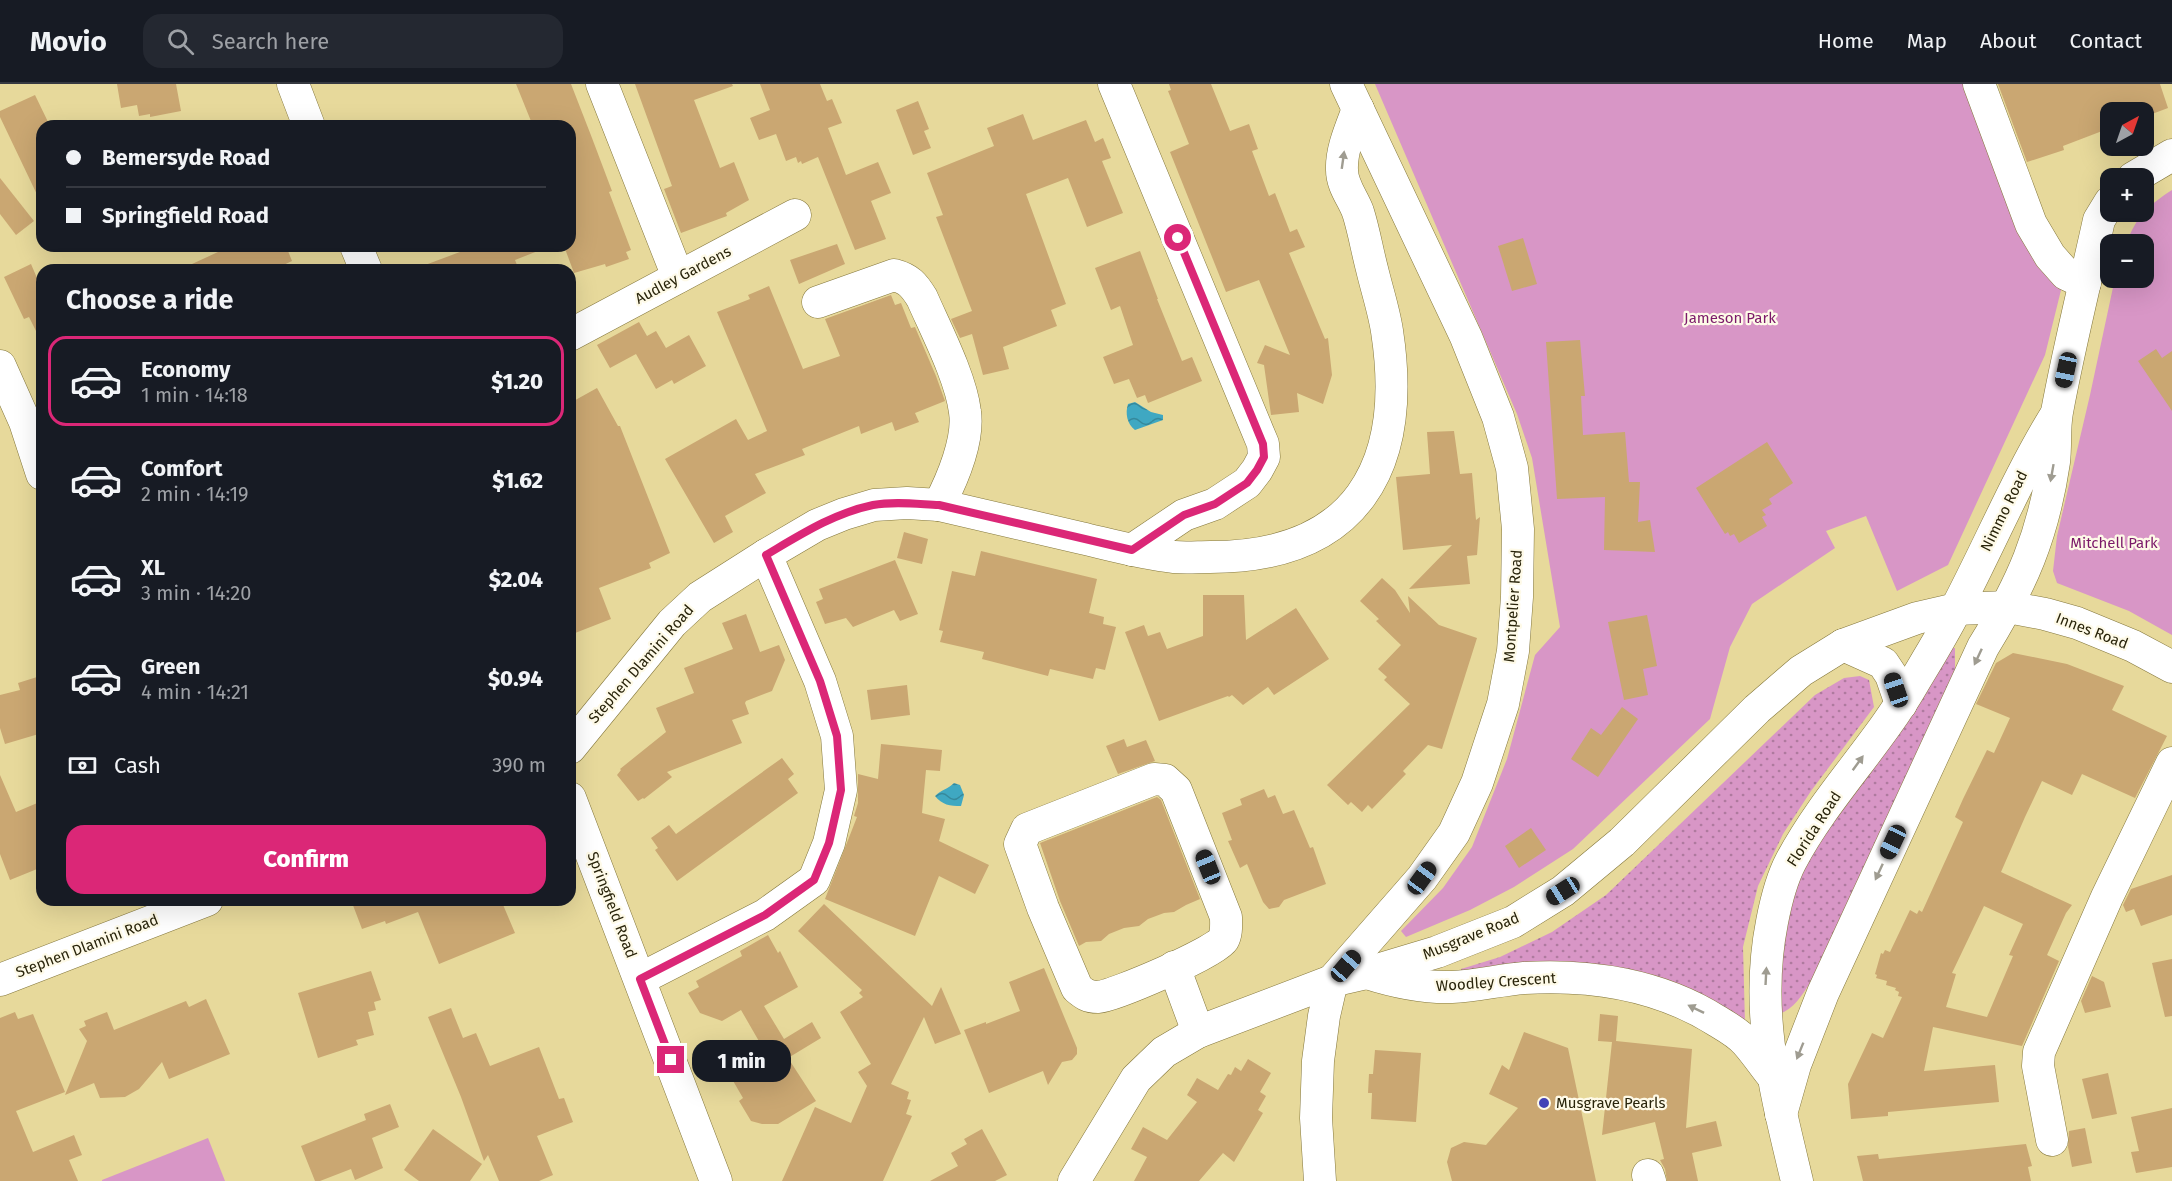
<!DOCTYPE html>
<meta charset="utf-8">
<style>
body{margin:0;font-family:"Fira Sans",sans-serif;background:#242831;color:#f1f3f6;height:100vh;display:flex;flex-direction:column;font-size:22px;white-space:nowrap}
*{box-sizing:border-box;margin:0}
p{font-size:20px;color:#9ea1a6}
.icon{flex:none;width:33px;height:33px;fill:none;stroke:currentColor;stroke-width:2;stroke-linecap:round;stroke-linejoin:round}
.map{position:relative;flex:1;overflow:hidden}
.drawer{position:absolute;left:36px;top:180px;width:540px;height:642px;display:flex;flex-direction:column;background:#171b24;border-radius:18px;box-shadow:0 6px 24px #0002}
.drawer>*{flex:none}
.guide{position:absolute;left:36px;top:36px;width:540px;height:132px;border-radius:18px;box-shadow:0 6px 24px #0002;display:grid;align-content:center;height:132px;padding:0 30px;background:#171b24}
.needle{width:39px;rotate:40deg}
.tools{position:absolute;left:2100px;top:18px;display:grid;gap:12px}
.tools a{display:grid;place-items:center;width:54px;height:54px;border-radius:12px;background:#171b24;box-shadow:0 6px 24px #0002;font-size:30px}
.end{position:absolute;width:27px;height:27px;margin:-14px;border:8px solid #db2777;background:#fff;box-shadow:0 0 0 3px #fff}
.from{border-radius:50%}
.bubble{position:absolute;height:42px;border-radius:18px;background:#171b24;box-shadow:0 6px 24px #0002;font-size:20px;font-weight:800;line-height:42px;text-align:center}
.car{position:absolute;width:18px;height:36px;margin:-18px -9px;border-radius:8px;box-shadow:0 0 4px 2px #0007;background:linear-gradient(#222 24%,#8ab4d8 0 40%,#222 0 76%,#8ab4d8 0 86%,#222 0)}
.guide b{display:flex;align-items:center;gap:21px;height:57px;font-size:22px}
.guide b+b{border-top:2px solid #363941}
.guide i{width:15px;height:15px;background:#f1f3f6}
ul{padding:0;list-style:none}
li{display:flex;align-items:center;gap:18px;height:90px;margin:0 12px 9px;padding:0 18px;border:3px solid transparent;border-radius:18px}
li div{flex:1}
li b{display:block;font-size:22px}
li em{font-style:normal;font-weight:800}
li.on{border-color:#db2777}
li>.icon{width:54px;height:54px;stroke-width:1.5}
h2{padding:0 30px;font-size:27px;line-height:72px}
.pay{display:flex;align-items:center;gap:15px;height:66px;padding:0 30px;font-size:22px}
.pay p{margin-inline-start:auto}
.action{display:flex;gap:12px;margin-top:auto;padding:12px 30px}
.action a{flex:1;height:69px;border-radius:18px;background:#db2777;color:#fff;font-size:24px;font-weight:800;line-height:69px;text-align:center}
header{display:flex;align-items:center;gap:36px;box-sizing:border-box;height:84px;padding:0 30px;background:#171b24;border-bottom:2px solid #363941}
header strong{font-size:28px}
nav{display:flex;gap:33px;margin-inline-start:auto;font-size:21px}
.search{width:420px;height:54px;background:#242831;display:flex;align-items:center;gap:15px;box-sizing:border-box;padding:0 21px;border-radius:18px;color:#9ea1a6;font-size:22px}
.map>svg:first-child{display:block}
</style>
<header>
<strong>Movio</strong>
<div class="search"><svg class="icon" aria-label="search" viewBox="0 0 24 24"><circle cx="10" cy="10" r="6"/><path d="M15 15l6 6"/></svg>Search here</div>
<nav><a>Home</a><a>Map</a><a>About</a><a>Contact</a></nav>
</header>
<div class="map">
<svg width="2172" height="1097" viewBox="0 0 2172 1097">
<defs>
<pattern id="grass-dots" width="8" height="8" patternUnits="userSpaceOnUse" patternTransform="scale(1.5)"><rect width="8" height="8" fill="#d896c6"/><path d="M2 2h.1M6 6h.1" fill="none" stroke="#af7a9f" stroke-width="1.8" stroke-linecap="round"/></pattern>
<pattern id="water-waves" width="16" height="10" patternUnits="userSpaceOnUse" patternTransform="scale(1.5)"><rect width="16" height="10" fill="#3fa8c2"/><path d="M0 5q4-4 8 0t8 0" fill="none" stroke="#35899c"/></pattern>
</defs>
<rect width="100%" height="100%" fill="#e7d99b"/>
<g fill="url(#grass-dots)">
<path d="M1943,564H1955V587L1810,899C1802,911 1794,925 1779,930L1775,877L1806,768Z"/>
<polygon points="1860,592 1869,596 1874,623 1811,707 1783,750 1758,802 1743,863 1745,939 1690,912 1463,893 1461,885 1500,873 1552,848 1606,811 1815,611 1844,594"/>
</g>
<g fill="#d896c6">
<polygon points="1375,0 1970,0 2063,198 2045,271 1948,481 1897,507 1866,432 1826,447 1835,464 1752,520 1730,563 1710,635 1573,765 1514,803 1470,826 1406,853 1401,847 1443,804 1472,763 1507,675 1535,571 1560,543 1532,374 1517,330"/>
<path d="M2172,106V551L2129,527L2057,499L2053,487L2057,452L2090,311L2115,194H2144V160H2126C2137,132 2146,123 2172,106Z"/>
<polygon points="208,1054 225,1097 102,1097 102,1096"/>
</g>
<g fill="url(#water-waves)">
<path d="M1135,318L1151,328L1163,331V336L1135,346C1127,340 1125,329 1128,320Z"/>
<path d="M954,699L960,701L964,711L961,722C950,722 942,721 935,712C941,706 948,705 954,699Z"/>
</g>
<g fill="#caa772" fill-rule="evenodd">
<polygon points="117,0 176,0 181,27 150,33 150,30 139,32 137,21 121,24"/>
<polygon points="516,0 571,0 592,54 612,107 609,108 631,166 626,168 629,175 606,183 605,180 574,189 564,162 570,162 570,42 533,42"/>
<polygon points="635,0 732,0 733,2 694,16 720,84 734,78 749,116 726,129 727,132 681,149 664,105 672,102"/>
<polygon points="760,0 820,0 827,17 832,15 842,39 828,44 846,91 878,78 891,109 871,117 886,155 855,166 818,73 802,80 801,77 798,79 796,73 786,77 776,50 759,56 750,34 770,26"/>
<polygon points="1169,0 1211,0 1230,47 1249,40 1258,65 1252,67 1269,112 1275,109 1290,148 1297,145 1305,163 1289,169 1325,255 1328,254 1332,291 1323,320 1297,309 1299,328 1271,331 1264,281 1257,279 1265,261 1290,271 1259,196 1226,208 1170,68 1189,60 1168,7 1171,6"/>
<polygon points="1998,0 2160,0 2168,24 2144,33 2144,28 2110,28 2110,44 2063,62 2064,66 2027,78"/>
<polygon points="35,11 50,42 42,42 42,121 0,33 0,27"/>
<polygon points="918,17 929,45 924,47 931,64 913,71 896,26"/>
<polygon points="1023,30 1033,56 1086,36 1095,58 1103,54 1111,74 1102,77 1123,129 1087,143 1068,94 1026,110 1066,220 1051,226 1057,242 1003,263 1009,285 983,291 972,250 960,254 951,235 972,227 936,133 943,131 927,89 994,62 987,44"/>
<polygon points="0,94 34,137 16,151 0,130"/>
<polygon points="1523,154 1537,200 1512,207 1498,162"/>
<polygon points="837,160 845,180 799,200 790,176"/>
<polygon points="220,162 286,162 292,177 273,186 179,186 218,168"/>
<polygon points="476,162 548,162 548,163 515,176 519,186 417,186 417,184"/>
<polygon points="1140,167 1158,215 1157,215 1182,277 1192,273 1202,297 1148,319 1145,311 1137,314 1129,295 1114,300 1103,273 1133,261 1120,222 1111,226 1095,184"/>
<polygon points="31,180 37,194 42,192 42,259 29,233 24,235 4,193"/>
<polygon points="769,202 803,285 840,272 825,235 891,211 895,221 901,219 911,244 915,243 936,292 945,317 915,329 919,338 895,347 892,338 861,350 859,342 802,365 805,371 755,390 766,409 725,432 733,448 714,459 665,375 736,335 748,356 767,347 717,228 750,215 748,211"/>
<polygon points="639,238 647,252 656,247 666,264 689,251 706,282 674,300 672,296 656,305 636,270 610,284 597,261"/>
<polygon points="1580,256 1585,312 1581,312 1583,351 1625,348 1629,398 1640,398 1638,438 1650,436 1655,468 1604,466 1605,413 1557,415 1546,258"/>
<polygon points="2156,265 2162,274 2172,267 2172,327 2138,277"/>
<polygon points="597,304 618,342 620,342 670,469 649,479 651,484 599,504 611,535 570,551 570,319"/>
<polygon points="1454,347 1460,390 1472,389 1476,436 1480,433 1477,471 1467,472 1470,500 1409,505 1452,461 1403,466 1396,393 1430,390 1427,348"/>
<polygon points="1767,358 1793,399 1769,415 1772,420 1762,426 1766,431 1762,433 1767,442 1739,459 1734,450 1730,452 1728,448 1725,450 1696,404"/>
<polygon points="904,448 928,455 922,480 897,474"/>
<polygon points="981,467 1097,495 1089,529 1104,533 1103,540 1116,543 1105,586 1096,584 1093,595 1050,585 1048,592 982,575 984,568 940,558 943,547 939,546 952,487 975,492"/>
<polygon points="895,476 918,530 900,537 894,526 853,543 846,534 825,540 816,518 823,515 819,505"/>
<polygon points="1382,494 1395,506 1410,529 1408,512 1439,541 1477,554 1442,665 1428,661 1403,687 1406,690 1372,725 1368,721 1362,728 1351,718 1348,721 1327,701 1410,620 1384,596 1387,593 1378,585 1401,561 1376,537 1379,535 1360,517"/>
<polygon points="1203,511 1244,511 1246,556 1296,524 1329,575 1274,611 1268,603 1243,621 1232,611 1229,613 1228,612 1159,637 1125,548 1144,541 1148,552 1160,548 1167,565 1203,552"/>
<polygon points="746,530 760,568 779,561 785,576 772,607 746,617 745,619 749,630 732,636 742,659 667,688 672,693 644,715 643,714 638,717 617,691 621,686 620,685 666,648 656,624 694,609 684,584 733,565 722,539"/>
<polygon points="1647,531 1657,582 1643,585 1648,611 1624,616 1608,538"/>
<path d="M2013,569L2067,580L2124,602L2112,626L2167,652L2135,714L2082,690L2072,711L2042,697L2025,733L2001,788L2072,821L2066,829L2047,871L2059,877L2022,962L1933,943L1924,987L1995,981L1999,1018L1888,1028V1032L1851,1035L1848,1000L1872,949L1883,954L1902,913L1898,912L1899,908L1895,906L1896,904L1886,901L1887,897L1876,894L1877,891L1875,890L1881,869L1883,870L1885,866L1890,868L1910,826L1917,830L1919,826L1922,828L1963,738L1955,733L1963,715L1987,666L1994,669L2010,634L1976,620L1996,579ZM1984,822L2023,840L2009,871L2013,872L1987,933L1946,923L1956,890L1952,889Z"/>
<polygon points="37,593 42,609 42,649 5,660 0,644 0,611 20,606 18,599"/>
<polygon points="907,601 910,631 871,636 867,606"/>
<polygon points="1622,623 1638,635 1598,693 1571,675 1591,644 1601,651"/>
<polygon points="1124,655 1127,663 1146,656 1155,677 1118,690 1106,662"/>
<polygon points="881,660 942,666 940,687 926,686 922,729 945,735 939,757 989,781 975,810 939,792 915,852 825,815 857,733 854,732 858,719 858,690 878,695"/>
<polygon points="782,674 794,690 788,695 798,709 677,797 655,766 658,764 651,754 669,741 676,750"/>
<polygon points="0,691 16,728 42,717 42,783 10,796 0,770"/>
<polygon points="1264,705 1268,714 1275,711 1283,730 1294,726 1310,764 1313,763 1326,800 1284,816 1279,823 1269,825 1263,818 1247,780 1240,784 1228,757 1232,756 1222,729 1242,721 1240,715"/>
<polygon points="1157,713 1161,716 1200,815 1186,821 1174,828 1164,829 1148,835 1139,842 1124,844 1109,850 1101,857 1086,858 1079,862 1060,817 1040,759"/>
<polygon points="1531,744 1546,766 1519,784 1505,762"/>
<polygon points="2172,791 2172,831 2141,842 2134,825 2126,828 2123,821 2131,805"/>
<polygon points="351,816 501,816 515,849 439,880 418,828 386,840 385,837 362,845"/>
<polygon points="824,820 932,922 941,903 961,950 935,960 924,933 891,1000 909,1008 907,1015 911,1016 906,1030 912,1032 883,1097 782,1097 815,1023 851,1039 867,1002 858,988 871,980 840,928 863,913 859,909 862,906 798,847"/>
<polygon points="768,851 778,869 780,867 798,903 764,922 784,955 812,938 821,954 788,974 816,1017 778,1040 762,1040 751,1037 739,1017 743,1014 725,983 743,973 742,970 760,959 741,926 722,937 700,929 688,909 699,903 696,897 742,872 740,867"/>
<polygon points="2172,875 2172,932 2165,933 2152,879"/>
<polygon points="1044,884 1077,964 1077,970 1072,976 1062,978 1048,1001 1043,987 989,1009 964,946 986,938 986,940 1020,927 1009,898"/>
<polygon points="371,887 381,916 374,918 376,926 368,928 374,951 356,956 358,961 318,974 298,909"/>
<polygon points="2092,892 2104,898 2111,923 2085,929 2081,917"/>
<polygon points="206,915 230,970 169,995 162,978 139,1005 125,1013 100,1014 94,999 65,1011 87,957 79,945 86,942 84,937 107,928 114,946 186,917 189,923"/>
<polygon points="451,924 463,954 476,949 490,982 539,963 559,1015 564,1014 573,1038 537,1052 553,1091 539,1097 499,1097 488,1071 484,1077 461,1013 428,933"/>
<polygon points="15,928 18,935 33,930 65,1008 16,1027 33,1068 74,1051 82,1071 69,1076 78,1097 0,1097 0,934"/>
<polygon points="1600,930 1618,932 1616,957 1692,965 1686,1044 1716,1037 1722,1062 1692,1069 1698,1097 1667,1097 1665,1085 1660,1076 1664,1075 1655,1038 1602,1051 1612,958 1598,957"/>
<polygon points="1524,948 1568,964 1596,1097 1452,1097 1447,1078 1451,1064 1464,1058 1486,1061 1518,1024 1489,1010 1502,981 1509,986"/>
<polygon points="1375,966 1421,969 1416,1038 1371,1035 1372,1009 1368,1009 1369,990 1373,990"/>
<polygon points="1248,975 1271,989 1260,1008 1266,1012 1258,1026 1263,1029 1234,1078 1223,1069 1199,1097 1134,1097 1147,1073 1131,1065 1143,1043 1167,1056 1197,1018 1187,1011 1197,994 1218,1006 1228,990 1231,991 1235,983 1241,987"/>
<polygon points="2108,989 2117,1030 2092,1035 2082,995"/>
<polygon points="390,1020 399,1043 372,1054 383,1084 355,1096 351,1085 320,1097 315,1097 301,1062 366,1036 364,1030"/>
<polygon points="2172,1024 2172,1083 2136,1089 2131,1068 2139,1067 2131,1033"/>
<polygon points="2085,1044 2092,1079 2072,1083 2068,1063 2069,1047"/>
<polygon points="433,1045 482,1080 470,1097 419,1097 404,1086"/>
<polygon points="982,1045 1007,1091 995,1097 930,1097 958,1082 951,1069 967,1060 964,1055"/>
<polygon points="2026,1060 2032,1082 2028,1083 2031,1097 1863,1097 1857,1072 1878,1070 1879,1075"/>
</g>
<g fill="none" stroke-linecap="round" stroke-linejoin="round">
<g stroke="#84773c" stroke-width="33">
<g id="minor">
<polyline points="293,0 309,42"/>
<polyline points="602,0 678,193"/>
<polyline points="1114,0 1258,348 1263,360 1264,373 1257,386 1247,399 1215,420 1184,431 1132,466"/>
<polyline points="1979,0 2031,140 2050,172 2066,190 2085,199"/>
<polyline points="2133,94 2172,71"/>
<polyline points="356,162 366,186"/>
<path d="M818,218L894,191C909,195 914,201 922,214C936,246 961,294 965,328C969,356 952,396 939,421"/>
<polyline points="570,251 795,131"/>
<polyline points="0,282 25,338 42,390"/>
<polyline points="1843,561 1883,579 1891,591 1901,620"/>
<path d="M570,664L672,539L700,513L766,471L817,441L844,430L874,421L907,419L939,421C986,432 1033,443 1081,454C1111,461 1143,470 1174,473C1186,474 1198,473 1210,473C1356,473 1408,384 1387,247C1384,227 1377,206 1372,185C1367,166 1364,147 1358,128C1353,114 1342,102 1342,86C1341,66 1351,44 1358,25"/>
<path d="M1154,695L1165,696L1176,706L1226,833C1226,841 1227,849 1223,856C1216,868 1114,912 1098,913C1088,913 1084,910 1077,904L1043,824L1020,760L1027,745Z"/>
<polyline points="570,714 716,1097"/>
<polyline points="1174,883 1198,948"/>
<path d="M1367,889C1395,898 1423,904 1452,903C1476,902 1500,896 1524,894C1591,890 1660,901 1717,937C1727,943 1738,949 1746,958C1755,968 1763,980 1771,990"/>
<polyline points="640,895 765,831 814,796 829,759 841,706 837,652 820,597 766,471"/>
<polyline points="0,896 207,816"/>
<path d="M1781,1030L1795,981L1823,909L1983,563C2022,500 2043,452 2054,378C2056,361 2054,344 2057,328C2069,263 2085,200 2099,136L2110,118"/>
<polyline points="2052,1056 2038,982 2039,968 2107,813 2172,679"/>
<polyline points="1648,1091 1650,1097"/>
<polyline points="1074,1097 1136,995 1164,968 1198,948 1332,897 1367,889 1437,868 1513,838 1563,807 1622,758 1757,625 1801,587 1843,561 1917,534 1956,525 2008,523 2045,530 2077,539 2133,562 2172,583"/>
<polyline points="1320,1097 1316,1034 1318,977 1324,932 1332,897 1422,794 1454,749 1477,699 1503,620 1513,567 1517,513 1518,445 1512,384 1498,333 1466,253 1346,0"/>
<path d="M1797,1097C1776,1009 1754,929 1772,838C1776,817 1781,796 1791,777C1825,713 1878,661 1914,598C1929,573 1944,549 1957,523C1990,460 2017,395 2054,334"/>
</g>
</g>
<use href="#minor" stroke="#fff" stroke-width="32"/>
</g>
<defs><path id="oneway-solid" d="M-6-.8H1V-3.2L6.5 0L1 3.2V.8H-6Z" transform="scale(1.5)"/></defs>
<g fill="#9f9c91">
<use href="#oneway-solid" transform="translate(1343 76) rotate(-82)"/>
<use href="#oneway-solid" transform="translate(2052 389) rotate(100)"/>
<use href="#oneway-solid" transform="translate(1978 573) rotate(115)"/>
<use href="#oneway-solid" transform="translate(1858 679) rotate(-54)"/>
<use href="#oneway-solid" transform="translate(1879 788) rotate(115)"/>
<use href="#oneway-solid" transform="translate(1766 892) rotate(-87)"/>
<use href="#oneway-solid" transform="translate(1696 925) rotate(-154)"/>
<use href="#oneway-solid" transform="translate(1800 967) rotate(112)"/>
</g>
<g fill="none" stroke-linecap="round" stroke-linejoin="round">
<path stroke="#db2777" stroke-width="8" d="M671,976L640,895L765,831L814,796L829,759L841,706L837,652L820,597L766,471C800,451 834,429 873,421C894,417 917,420 939,421L1132,466L1184,431L1215,420L1247,399L1257,386L1264,373L1263,360L1178,154"/>
</g>
<circle fill="#4342b7" stroke="#fefae8" stroke-width="2" cx="1544" cy="1019" r="6"/>
<g text-anchor="middle" stroke-width="4.5" stroke-linejoin="round" paint-order="stroke">
<g font-size="15" fill="#29240b" stroke="#fefae8">
<text transform="translate(683 191) rotate(-28)" y="5">Audley Gardens</text>
<text transform="translate(2004 427) rotate(-64)" y="5">Nimmo Road</text>
<text transform="translate(1513 522) rotate(-86)" y="5">Montpelier Road</text>
<text transform="translate(2092 547) rotate(21)" y="5">Innes Road</text>
<text transform="translate(641 580) rotate(-49)" y="5">Stephen Dlamini Road</text>
<text transform="translate(1814 745) rotate(-57)" y="5">Florida Road</text>
<text transform="translate(612 821) rotate(69)" y="5">Springfield Road</text>
<text transform="translate(1471 852) rotate(-22)" y="5">Musgrave Road</text>
<text transform="translate(87 862) rotate(-21)" y="5">Stephen Dlamini Road</text>
<text transform="translate(1496 898) rotate(-4)" y="5">Woodley Crescent</text>
</g>
<g font-size="15" fill="#7b1969" stroke="#fefae8">
<text x="1730" y="239">Jameson Park</text>
<text x="2114" y="464">Mitchell Park</text>
</g>
<g font-size="15" fill="#29240b" stroke="#fefae8" text-anchor="start">
<text x="1556" y="1024">Musgrave Pearls</text>
</g>
</g>
</svg>
<div class="tools">
<a><svg class="needle" viewBox="-14 -14 28 28"><path d="M0-13l5 13h-10z" fill="#e53935"/><path d="M0 13l5-13h-10z" fill="#9ea1a6"/></svg></a>
<a>+</a>
<a>−</a>
</div>
<i class="end from" style="left:1178px;top:154px"></i>
<i class="end" style="left:671px;top:976px"></i>
<div class="bubble" style="left:692px;top:956px;width:99px">1 min</div>
<i class="car" style="left:2066px;top:286px;rotate:192deg"></i>
<i class="car" style="left:1896px;top:606px;rotate:341deg"></i>
<i class="car" style="left:1893px;top:758px;rotate:205deg"></i>
<i class="car" style="left:1208px;top:783px;rotate:338deg"></i>
<i class="car" style="left:1422px;top:794px;rotate:36deg"></i>
<i class="car" style="left:1563px;top:807px;rotate:238deg"></i>
<i class="car" style="left:1346px;top:882px;rotate:41deg"></i>
<div class="guide">
<b><i class="from"></i>Bemersyde Road</b>
<b><i></i>Springfield Road</b>
</div>
<section class="drawer">
<h2>Choose a ride</h2>
<ul>
<li class="on"><svg class="icon" aria-label="car" viewBox="0 0 24 24"><path d="M5 17H2v-5l4-1 3-4h7l3 4 3 1v5h-3M9 17h6M6 11h13"/><circle cx="7" cy="17" r="2"/><circle cx="17" cy="17" r="2"/></svg><div><b>Economy</b><p>1 min · 14:18</p></div><em>$1.20</em></li>
<li><svg class="icon" aria-label="car" viewBox="0 0 24 24"><path d="M5 17H2v-5l4-1 3-4h7l3 4 3 1v5h-3M9 17h6M6 11h13"/><circle cx="7" cy="17" r="2"/><circle cx="17" cy="17" r="2"/></svg><div><b>Comfort</b><p>2 min · 14:19</p></div><em>$1.62</em></li>
<li><svg class="icon" aria-label="car" viewBox="0 0 24 24"><path d="M5 17H2v-5l4-1 3-4h7l3 4 3 1v5h-3M9 17h6M6 11h13"/><circle cx="7" cy="17" r="2"/><circle cx="17" cy="17" r="2"/></svg><div><b>XL</b><p>3 min · 14:20</p></div><em>$2.04</em></li>
<li><svg class="icon" aria-label="car" viewBox="0 0 24 24"><path d="M5 17H2v-5l4-1 3-4h7l3 4 3 1v5h-3M9 17h6M6 11h13"/><circle cx="7" cy="17" r="2"/><circle cx="17" cy="17" r="2"/></svg><div><b>Green</b><p>4 min · 14:21</p></div><em>$0.94</em></li>
</ul>
<div class="pay"><svg class="icon" aria-label="cash" viewBox="0 0 24 24"><path d="M3 7h18v10H3z"/><circle cx="12" cy="12" r="2"/></svg>Cash<p>390 m</p></div>
<div class="action"><a>Confirm</a></div>
</section>
</div>
